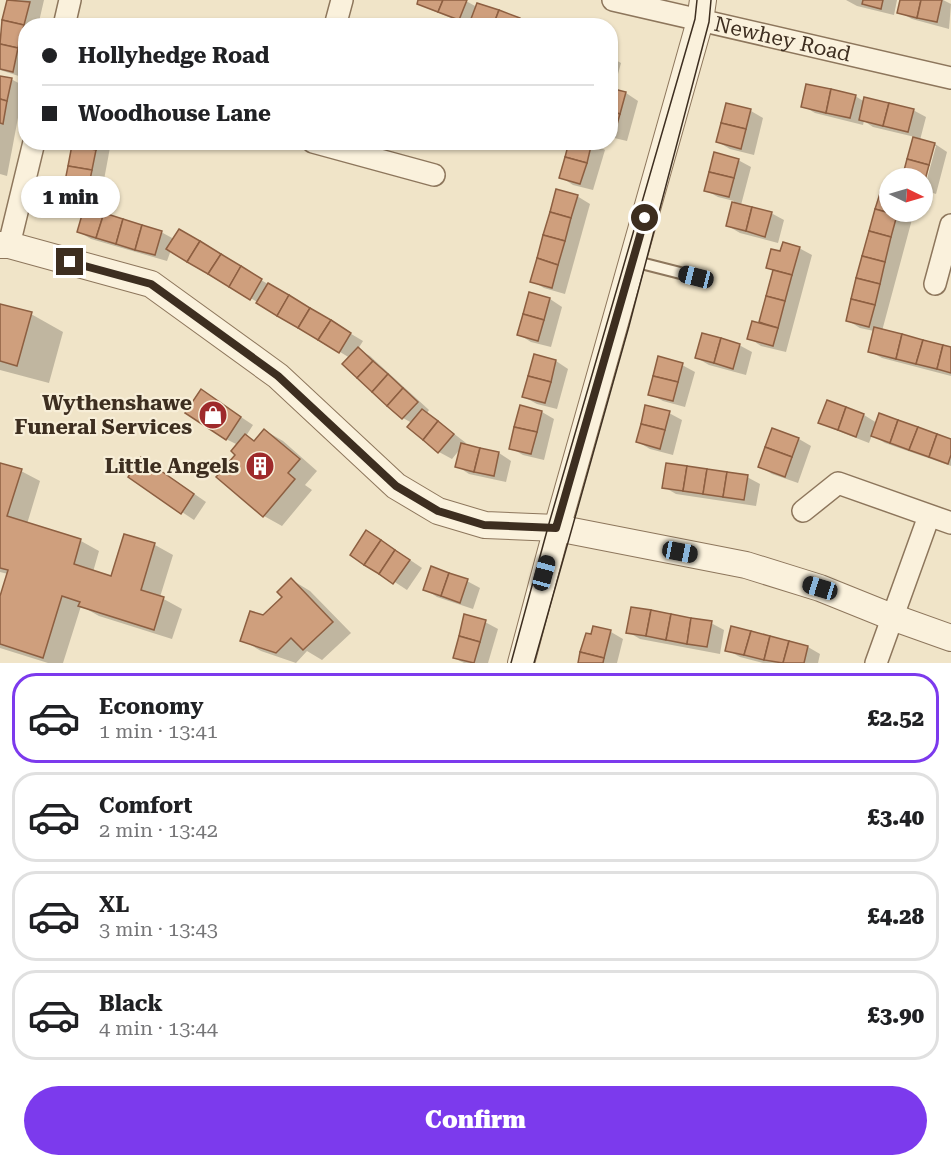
<!DOCTYPE html>
<meta charset="utf-8">
<style>
body{margin:0;font-family:"Roboto Serif",serif;background:#f6f6f6;color:#202124;height:100vh;display:flex;flex-direction:column;font-size:22px;white-space:nowrap}
*{box-sizing:border-box;margin:0}
p{font-size:20px;color:#757577}
.icon{flex:none;width:33px;height:33px;fill:none;stroke:currentColor;stroke-width:2;stroke-linecap:round;stroke-linejoin:round}
.map{position:relative;height:663px;overflow:hidden}
.side{display:flex;flex-direction:column;background:#fff;flex:1}
.side>*{flex:none}
.hud{position:absolute;left:18px;top:18px;width:600px;height:132px;border-radius:24px;box-shadow:0 2px 4px #0004;display:grid;align-content:center;height:132px;padding:0 24px;background:#fff}
.needle{width:39px;rotate:95deg}
.buttons{position:absolute;left:879px;top:168px;display:grid;gap:12px}
.buttons a{display:grid;place-items:center;width:54px;height:54px;border-radius:50%;background:#fff;box-shadow:0 2px 4px #0004;font-size:30px}
.end{position:absolute;width:27px;height:27px;margin:-14px;border:8px solid #3d2e20;background:#fff;box-shadow:0 0 0 3px #fff}
.from{border-radius:50%}
.bubble{position:absolute;height:42px;border-radius:21px;background:#fff;box-shadow:0 2px 4px #0004;font-size:20px;font-weight:800;line-height:42px;text-align:center}
.car{position:absolute;width:18px;height:36px;margin:-18px -9px;border-radius:8px;box-shadow:0 0 4px 2px #0007;background:linear-gradient(#222 24%,#8ab4d8 0 40%,#222 0 76%,#8ab4d8 0 86%,#222 0)}
.hud b{display:flex;align-items:center;gap:21px;height:57px;font-size:22px}
.hud b+b{border-top:2px solid #e0e0e0}
.hud i{width:15px;height:15px;background:#202124}
ul{padding:10px 0 0;list-style:none}
li{display:flex;align-items:center;gap:18px;height:90px;margin:0 12px 9px;padding:0 12px;border:3px solid #e0e0e0;border-radius:24px}
li div{flex:1}
li b{display:block;font-size:22px}
li em{font-style:normal;font-weight:800}
li.current{border-color:#7c3aed}
li>.icon{width:54px;height:54px;stroke-width:1.5}
.button{display:flex;gap:12px;margin-top:auto;padding:12px 24px}
.button a{flex:1;height:69px;border-radius:36px;background:#7c3aed;color:#fff;font-size:24px;font-weight:800;line-height:69px;text-align:center}
.map>svg:first-child{display:block}
</style>
<div class="map">
<svg width="951" height="663" viewBox="0 0 951 663">
<rect width="100%" height="100%" fill="#f0e4c8"/>
<g fill="#0003">
<polygon points="9,0 44,0 38,26 26,26 25,78 0,70 0,36"/>
<polygon points="420,0 464,0 477,7 478,4 537,26 471,26 431,10 419,3"/>
<polygon points="846,0 897,0 894,15 857,6"/>
<polygon points="902,0 943,0 951,4 949,29 912,19 899,12"/>
<polygon points="610,57 621,63 615,85 610,83"/>
<polygon points="0,77 11,79 24,86 7,176 0,174"/>
<polygon points="610,89 626,93 638,101 627,141 610,137"/>
<polygon points="855,96 865,102 913,110 926,117 920,140 935,144 947,152 936,194 924,190 936,146 933,146 922,184 922,178 904,178 915,137 873,127 864,121 863,125 815,113 803,106"/>
<polygon points="727,105 751,111 763,118 754,155 730,149 718,142"/>
<polygon points="74,142 111,142 101,196 79,192 66,185"/>
<polygon points="590,142 605,150 593,190 573,185 561,177"/>
<polygon points="738,160 751,167 741,205 771,213 784,220 778,243 740,233 728,226 734,201 718,197 705,190"/>
<polygon points="577,196 590,204 565,294 544,288 532,281"/>
<polygon points="890,212 914,212 882,331 951,348 951,376 882,358 869,351 874,331 860,328 847,320"/>
<polygon points="179,231 363,341 358,349 370,356 429,410 427,413 466,443 463,445 499,453 511,461 506,482 469,474 457,466 461,448 452,459 439,452 409,427 412,423 403,418 344,364 350,358 171,250 167,261 91,239 79,232 161,232 174,239"/>
<polygon points="799,248 812,255 786,352 761,346 749,338 760,324 774,271 768,267 781,253"/>
<polygon points="530,294 550,299 562,307 551,347 531,342 518,334"/>
<polygon points="0,305 31,314 63,332 49,383 0,370"/>
<polygon points="739,345 752,352 746,375 709,365 697,358"/>
<polygon points="556,361 568,369 557,409 537,404 524,397"/>
<polygon points="682,365 695,372 685,407 663,401 650,394"/>
<polygon points="214,399 253,425 246,436 255,441 264,430 283,441 317,471 305,485 312,490 282,526 264,516 237,455 238,445 226,439"/>
<polygon points="828,402 864,415 877,423 951,441 951,466 885,443 872,435 869,443 833,429 820,422"/>
<polygon points="521,407 542,412 554,419 544,460 523,455 511,448"/>
<polygon points="669,413 682,420 673,455 650,449 638,442"/>
<polygon points="773,429 799,439 811,446 798,483 772,474 759,466"/>
<polygon points="0,464 21,471 40,481 27,524 81,541 99,551 93,572 112,578 125,535 155,545 173,555 160,597 182,609 172,639 99,616 81,606 63,663 48,663 0,648 0,597 8,574 0,572"/>
<polygon points="154,466 206,502 194,520 182,512"/>
<polygon points="747,477 760,484 756,506 676,494 664,487"/>
<polygon points="379,539 422,568 407,590 352,554"/>
<polygon points="292,580 310,591 351,633 322,660 307,651 296,663 261,651 242,640 284,597"/>
<polygon points="467,581 480,588 473,609 437,597 425,589"/>
<polygon points="485,622 498,629 488,663 464,663 454,658"/>
<polygon points="711,623 724,630 720,654 640,639 628,632"/>
<polygon points="594,627 611,632 623,639 617,663 579,663"/>
<polygon points="808,647 820,654 818,663 763,663 740,657 727,650"/>
</g>
<g fill="#cf9f7d" stroke="#8d5f41" stroke-width="1.5">
<polygon points="7,0 30,2 24,25 2,20"/>
<polygon points="418,0 443,0 438,12 417,4"/>
<polygon points="443,0 467,0 459,20 438,12"/>
<polygon points="863,0 883,0 881,9 862,4"/>
<polygon points="900,0 921,0 917,18 897,13"/>
<polygon points="921,0 942,0 937,22 917,18"/>
<polygon points="477,3 499,10 493,26 469,24"/>
<polygon points="499,10 520,18 518,26 493,26"/>
<polygon points="2,20 24,25 18,48 0,44"/>
<polygon points="0,44 18,48 13,72 0,69"/>
<polygon points="0,76 12,78 7,101 0,99"/>
<polygon points="806,84 831,89 826,113 801,107"/>
<polygon points="610,88 626,92 620,114 610,111"/>
<polygon points="831,89 856,95 850,118 826,113"/>
<polygon points="864,97 889,103 883,126 859,120"/>
<polygon points="0,99 7,101 3,124 0,123"/>
<polygon points="726,103 751,109 746,129 721,123"/>
<polygon points="889,103 914,109 908,132 883,126"/>
<polygon points="610,111 620,114 614,135 610,134"/>
<polygon points="721,123 746,129 741,149 716,142"/>
<polygon points="913,137 935,143 929,165 907,159"/>
<polygon points="73,142 97,142 96,150 72,145"/>
<polygon points="569,142 592,142 587,163 565,157"/>
<polygon points="72,145 96,150 92,170 68,166"/>
<polygon points="714,152 739,159 734,178 709,172"/>
<polygon points="565,157 587,163 580,184 559,178"/>
<polygon points="907,159 929,165 923,188 922,178 902,178"/>
<polygon points="68,166 92,170 88,190 64,186"/>
<polygon points="709,172 734,178 729,197 704,191"/>
<polygon points="883,184 890,186 890,212 898,212 897,215 875,209"/>
<polygon points="556,189 578,195 571,218 550,212"/>
<polygon points="732,202 752,207 746,231 726,226"/>
<polygon points="752,207 772,212 765,237 746,231"/>
<polygon points="84,208 104,213 96,238 77,232"/>
<polygon points="875,209 897,215 891,237 869,231"/>
<polygon points="550,212 571,218 565,241 543,235"/>
<polygon points="104,213 123,219 116,244 96,238"/>
<polygon points="123,219 142,225 135,250 116,244"/>
<polygon points="142,225 162,231 155,255 135,250"/>
<polygon points="179,229 200,241 187,262 166,249"/>
<polygon points="869,231 891,237 885,262 862,256"/>
<polygon points="543,235 565,241 558,265 537,258"/>
<polygon points="200,241 221,254 208,274 187,262"/>
<polygon points="783,242 800,247 792,275 766,268 771,249 780,251"/>
<polygon points="221,254 241,266 229,287 208,274"/>
<polygon points="862,256 885,262 880,284 856,278"/>
<polygon points="537,258 558,265 552,288 530,282"/>
<polygon points="241,266 262,279 250,300 229,287"/>
<polygon points="773,270 792,275 785,301 766,296"/>
<polygon points="856,278 880,284 875,305 851,299"/>
<polygon points="268,283 289,295 277,316 256,303"/>
<polygon points="529,292 550,298 544,320 523,314"/>
<polygon points="289,295 310,308 298,328 277,316"/>
<polygon points="766,296 785,301 778,328 759,322"/>
<polygon points="851,299 875,305 869,327 846,321"/>
<polygon points="0,304 32,312 17,366 0,361"/>
<polygon points="310,308 331,320 318,340 298,328"/>
<polygon points="523,314 544,320 538,341 517,335"/>
<polygon points="331,320 351,333 339,353 318,340"/>
<polygon points="752,321 778,328 773,346 747,339"/>
<polygon points="874,327 902,334 896,359 868,352"/>
<polygon points="702,333 721,338 714,363 695,358"/>
<polygon points="902,334 923,340 916,364 896,359"/>
<polygon points="721,338 740,344 733,369 714,363"/>
<polygon points="923,340 943,345 937,369 916,364"/>
<polygon points="943,345 951,347 951,373 937,369"/>
<polygon points="358,347 373,361 357,378 342,364"/>
<polygon points="534,354 556,360 551,382 528,376"/>
<polygon points="658,356 683,363 678,382 653,376"/>
<polygon points="373,361 388,374 372,392 357,378"/>
<polygon points="388,374 403,388 387,406 372,392"/>
<polygon points="528,376 551,382 545,403 522,397"/>
<polygon points="653,376 678,382 673,401 648,395"/>
<polygon points="403,388 418,402 402,419 387,406"/>
<polygon points="201,389 241,417 226,440 185,413"/>
<polygon points="827,400 846,407 838,430 818,423"/>
<polygon points="520,405 542,411 537,432 514,427"/>
<polygon points="645,405 670,411 665,430 641,424"/>
<polygon points="846,407 864,414 856,437 838,430"/>
<polygon points="422,409 438,421 423,440 407,427"/>
<polygon points="879,413 898,420 890,443 871,436"/>
<polygon points="898,420 918,427 909,450 890,443"/>
<polygon points="438,421 454,434 438,453 423,440"/>
<polygon points="641,424 665,430 660,449 636,442"/>
<polygon points="514,427 537,432 531,454 509,449"/>
<polygon points="918,427 937,434 929,457 909,450"/>
<polygon points="772,428 799,438 792,457 765,447"/>
<polygon points="264,429 300,459 288,473 295,479 263,517 216,477 235,455 231,451 245,434 254,441"/>
<polygon points="937,434 951,439 951,455 948,464 929,457"/>
<polygon points="461,443 480,448 474,472 455,467"/>
<polygon points="765,447 792,457 785,477 758,467"/>
<polygon points="480,448 499,452 494,476 474,472"/>
<polygon points="141,457 194,494 181,514 128,477"/>
<polygon points="0,463 22,469 7,516 81,539 74,564 111,576 124,534 155,543 141,590 164,597 154,630 78,606 80,602 62,596 43,658 0,644 0,596 8,570 0,568"/>
<polygon points="666,463 687,466 683,491 662,488"/>
<polygon points="687,466 707,469 703,494 683,491"/>
<polygon points="707,469 727,472 723,497 703,494"/>
<polygon points="727,472 748,475 744,500 723,497"/>
<polygon points="366,530 381,540 364,565 350,555"/>
<polygon points="381,540 395,550 379,574 364,565"/>
<polygon points="395,550 410,560 393,584 379,574"/>
<polygon points="431,566 449,573 441,596 423,590"/>
<polygon points="449,573 468,579 460,603 441,596"/>
<polygon points="291,578 333,622 303,650 291,638 276,653 240,641 250,611 263,615 282,597 277,592"/>
<polygon points="631,607 651,610 646,636 626,633"/>
<polygon points="651,610 671,614 666,640 646,636"/>
<polygon points="464,614 486,620 480,642 459,636"/>
<polygon points="671,614 691,618 687,644 666,640"/>
<polygon points="691,618 712,621 707,647 687,644"/>
<polygon points="593,626 611,630 604,658 580,652 586,633 591,634"/>
<polygon points="731,626 751,631 744,655 725,651"/>
<polygon points="751,631 770,636 764,660 744,655"/>
<polygon points="459,636 480,642 474,663 453,658"/>
<polygon points="770,636 789,641 783,663 764,660"/>
<polygon points="789,641 808,646 804,663 783,663"/>
<polygon points="580,652 604,658 603,663 578,663"/>
</g>
<g fill="none" stroke-linecap="round" stroke-linejoin="round">
<g stroke="#8d765c" stroke-width="14">
<polyline id="service" points="633,261 696,277"/>
</g>
<g stroke="#8d765c" stroke-width="24">
<g id="minor">
<path id="s1" d="M613,0L951,78"/>
<polyline points="64,26 70,0"/>
<polyline points="335,26 342,0"/>
<polyline points="313,142 434,175"/>
<polyline points="9,245 34,142"/>
<polyline points="935,284 951,225"/>
<polyline points="803,511 838,483 951,523"/>
<polyline points="876,663 929,516"/>
</g>
</g>
<g stroke="#8d765c" stroke-width="28">
<g id="tertiary">
<polyline points="0,245 9,245 151,284 278,376 396,486 438,511 485,525 557,528 746,565 820,588 892,617 951,638"/>
<polyline points="521,663 557,528 700,21 703,0"/>
</g>
</g>
<use href="#service" stroke="#faf1dc" stroke-width="10"/>
<use href="#minor" stroke="#faf1dc" stroke-width="21"/>
<use href="#tertiary" stroke="#faf1dc" stroke-width="26"/>
<g stroke="#3d2e20" stroke-width="1.5">
<polyline points="511,663 548,527 695,19 697,0"/>
<polyline points="534,663 629,326 709,22 711,0"/>
</g>
</g>
<g fill="none" stroke-linecap="round" stroke-linejoin="round">
<polyline stroke="#3d2e20" stroke-width="8" points="70,262 151,284 278,376 396,486 438,511 484,525 556,528 645,218"/>
</g>
<defs>
<g id="shop-disc" transform="scale(1.5)"><circle r="9.5" fill="#9e2a2b" stroke="#f7eed8"/><path d="M-5-2.5h2.3a2.7 3.5 0 0 1 5.4 0H5L5.5 6h-11ZM-1.5-2.5h3a1.5 2.3 0 0 0-3 0Z" fill="#fff"/></g>
<g id="building-disc" transform="scale(1.5)"><circle r="9.5" fill="#9e2a2b" stroke="#f7eed8"/><path d="M-4-6H4V6H1V3H-1V6H-4ZM-2.5-4.3h1.7v1.8h-1.7ZM.8-4.3h1.7v1.8H.8ZM-2.5-1h1.7V.8h-1.7ZM.8-1h1.7V.8H.8Z" fill="#fff"/></g>
</defs>
<g fill-rule="evenodd">
<use href="#shop-disc" x="213" y="415"/>
<use href="#building-disc" x="260" y="466"/>
</g>
<g text-anchor="middle" stroke-width="4.5" stroke-linejoin="round" paint-order="stroke">
<g font-size="21" fill="#3d2e20" stroke="#f7eed8">
<text dy="7" stroke="none"><textPath href="#s1" startOffset="174">Newhey Road</textPath></text>
</g>
<g font-size="21" font-weight="bold" fill="#3d2e20" stroke="#f7eed8" text-anchor="end">
<text x="192" y="410">Wythenshawe<tspan x="192" dy="24">Funeral Services</tspan></text>
<text x="239" y="473">Little Angels</text>
</g>
</g>
</svg>
<div class="buttons">
<a><svg class="needle" viewBox="-14 -14 28 28"><path d="M0-13l5 13h-10z" fill="#e53935"/><path d="M0 13l5-13h-10z" fill="#757577"/></svg></a>
</div>
<i class="end from" style="left:645px;top:218px"></i>
<i class="end" style="left:70px;top:262px"></i>
<div class="bubble" style="left:21px;top:176px;width:99px">1 min</div>
<i class="car" style="left:696px;top:277px;rotate:284deg"></i>
<i class="car" style="left:680px;top:552px;rotate:101deg"></i>
<i class="car" style="left:544px;top:573px;rotate:15deg"></i>
<i class="car" style="left:820px;top:588px;rotate:287deg"></i>
<div class="hud">
<b><i class="from"></i>Hollyhedge Road</b>
<b><i></i>Woodhouse Lane</b>
</div>
</div>
<section class="side">
<ul>
<li class="current"><svg class="icon" aria-label="car" viewBox="0 0 24 24"><path d="M5 17H2v-5l4-1 3-4h7l3 4 3 1v5h-3M9 17h6M6 11h13"/><circle cx="7" cy="17" r="2"/><circle cx="17" cy="17" r="2"/></svg><div><b>Economy</b><p>1 min · 13:41</p></div><em>£2.52</em></li>
<li><svg class="icon" aria-label="car" viewBox="0 0 24 24"><path d="M5 17H2v-5l4-1 3-4h7l3 4 3 1v5h-3M9 17h6M6 11h13"/><circle cx="7" cy="17" r="2"/><circle cx="17" cy="17" r="2"/></svg><div><b>Comfort</b><p>2 min · 13:42</p></div><em>£3.40</em></li>
<li><svg class="icon" aria-label="car" viewBox="0 0 24 24"><path d="M5 17H2v-5l4-1 3-4h7l3 4 3 1v5h-3M9 17h6M6 11h13"/><circle cx="7" cy="17" r="2"/><circle cx="17" cy="17" r="2"/></svg><div><b>XL</b><p>3 min · 13:43</p></div><em>£4.28</em></li>
<li><svg class="icon" aria-label="car" viewBox="0 0 24 24"><path d="M5 17H2v-5l4-1 3-4h7l3 4 3 1v5h-3M9 17h6M6 11h13"/><circle cx="7" cy="17" r="2"/><circle cx="17" cy="17" r="2"/></svg><div><b>Black</b><p>4 min · 13:44</p></div><em>£3.90</em></li>
</ul>
<div class="button"><a>Confirm</a></div>
</section>
